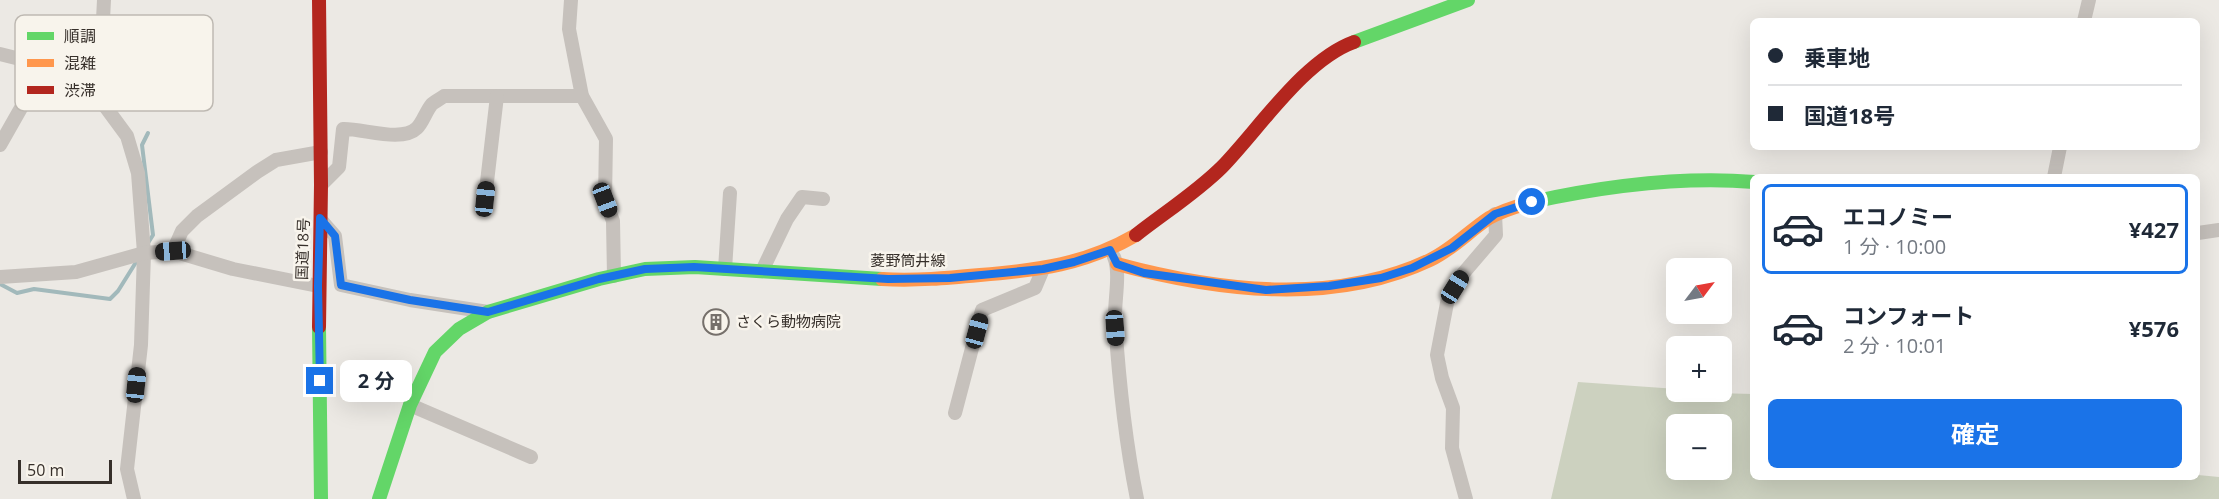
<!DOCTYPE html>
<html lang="ja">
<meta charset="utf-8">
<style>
body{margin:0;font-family:"Open Sans","Noto Sans JP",sans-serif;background:#f6f6f7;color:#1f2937;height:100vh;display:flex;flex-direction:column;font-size:22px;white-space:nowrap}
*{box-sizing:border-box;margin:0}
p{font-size:20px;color:#747a83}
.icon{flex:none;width:33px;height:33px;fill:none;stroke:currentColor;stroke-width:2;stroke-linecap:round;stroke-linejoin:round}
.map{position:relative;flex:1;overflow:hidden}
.side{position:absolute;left:1750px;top:174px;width:450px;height:306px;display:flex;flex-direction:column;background:#fff;border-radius:9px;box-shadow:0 6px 24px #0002}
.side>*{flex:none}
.top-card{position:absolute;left:1750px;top:18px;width:450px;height:132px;border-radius:9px;box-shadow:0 6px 24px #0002;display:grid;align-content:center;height:132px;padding:0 18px;background:#fff}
.needle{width:39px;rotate:58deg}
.tools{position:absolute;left:1666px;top:258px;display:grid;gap:12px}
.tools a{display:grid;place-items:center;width:66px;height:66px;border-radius:9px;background:#fff;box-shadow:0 6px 24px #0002;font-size:30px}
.scale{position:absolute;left:18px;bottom:15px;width:94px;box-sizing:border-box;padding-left:6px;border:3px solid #362f2a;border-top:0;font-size:16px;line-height:21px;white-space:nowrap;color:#362f2a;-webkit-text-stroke:4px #f8f4ec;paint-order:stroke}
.end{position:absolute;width:27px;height:27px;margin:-14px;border:8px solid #1a73e8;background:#fff;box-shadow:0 0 0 3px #fff}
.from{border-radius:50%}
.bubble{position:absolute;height:42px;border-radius:9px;background:#fff;box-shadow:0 6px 24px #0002;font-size:20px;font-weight:700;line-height:42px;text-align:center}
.car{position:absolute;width:18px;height:36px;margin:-18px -9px;border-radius:8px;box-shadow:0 0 4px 2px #0007;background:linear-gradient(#222 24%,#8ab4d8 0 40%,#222 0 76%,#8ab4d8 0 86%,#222 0)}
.top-card b{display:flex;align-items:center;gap:21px;height:57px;font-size:22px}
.top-card b+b{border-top:2px solid #e0e1e3}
.top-card i{width:15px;height:15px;background:#1f2937}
ul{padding:10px 0 0;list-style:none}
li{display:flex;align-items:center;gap:18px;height:90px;margin:0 12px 9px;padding:0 6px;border:3px solid transparent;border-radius:9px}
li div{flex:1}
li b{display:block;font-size:22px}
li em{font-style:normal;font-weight:700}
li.selected{border-color:#1a73e8}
li>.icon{width:54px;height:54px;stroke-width:1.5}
.primary-button{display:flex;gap:12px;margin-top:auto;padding:12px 18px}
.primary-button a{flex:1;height:69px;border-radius:9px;background:#1a73e8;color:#fff;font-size:24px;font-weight:700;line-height:69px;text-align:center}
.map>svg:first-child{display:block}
</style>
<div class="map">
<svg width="2219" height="499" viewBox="0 0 2219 499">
<rect width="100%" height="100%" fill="#ece9e4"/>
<path fill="#ccd1bf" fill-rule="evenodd" d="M1578,382L1677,389V392L1753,394L1754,477H2198V475L2219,477V499H1551ZM1677,424H1722V470H1677Z"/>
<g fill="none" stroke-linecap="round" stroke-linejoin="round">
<g stroke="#a2b9bb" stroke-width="4">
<polyline points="148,133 142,145 153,235 148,243"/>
<polyline points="0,284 17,293 34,289 110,299 118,291 138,259"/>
</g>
<g stroke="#c6c1bc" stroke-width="14">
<polyline points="571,0 569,29 582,96 606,139 605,200 613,221 614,276"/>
<polyline points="2084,21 2089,0"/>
<polyline points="0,54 56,68 99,98 127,136 138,173 144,253 141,345 127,469 134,499"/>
<polyline points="99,98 104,0"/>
<polyline points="0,145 46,64"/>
<polyline points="2054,177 2060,147"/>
<path d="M321,185L339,167L343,129C362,128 402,143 417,128C423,122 426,111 432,104C436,101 440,99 444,96H582"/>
<polyline points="485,199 497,96"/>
<polyline points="321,220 335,236 341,285 410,300 488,312"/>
<polyline points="2198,233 2219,230"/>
<polyline points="173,251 182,231 197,216 257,172 276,160 321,152"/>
<path d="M1114,257C1121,273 1114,302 1115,321C1119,381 1125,440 1137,499"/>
<polyline points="725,269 730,193"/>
<polyline points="762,271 787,219 802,197 823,199"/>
<polyline points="0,277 76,272 144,253 173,251 233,269 318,286"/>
<polyline points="410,405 531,457"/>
<polyline points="955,413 982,310 1035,288 1043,269"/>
<polyline points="1466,499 1452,448 1453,408 1442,378 1437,355 1448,298 1461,276 1496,235 1495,214"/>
</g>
<g stroke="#63d668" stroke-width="14">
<polyline points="1354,42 1468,0"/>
<path d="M1532,202C1605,186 1679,176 1754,182"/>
<polyline points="319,327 321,499"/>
<polyline points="379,499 410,405 435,352 459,329 488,312 599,279 645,269 695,267 882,279"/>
</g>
<g stroke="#ff974d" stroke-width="14">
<path d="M1117,264C1217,291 1333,306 1430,260C1453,249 1469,231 1489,218C1503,210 1517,206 1532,202"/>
<path d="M882,279C915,281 948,278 980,275C1039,270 1084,265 1136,235"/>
</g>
<g stroke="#b3261e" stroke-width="14">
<path d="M1136,235C1164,213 1197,192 1222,167C1259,129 1304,60 1354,42"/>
<polyline points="319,327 321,185 319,0"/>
</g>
</g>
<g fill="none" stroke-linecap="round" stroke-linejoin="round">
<polyline stroke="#1a73e8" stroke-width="8" points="320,381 318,286 320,218 335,236 341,285 410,300 488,312 599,279 645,269 694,267 888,279 950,278 1043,269 1074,262 1110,250 1117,264 1144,273 1266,290 1329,286 1381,278 1412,268 1452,248 1495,214 1532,202"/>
</g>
<defs>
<g id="building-ring" transform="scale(1.35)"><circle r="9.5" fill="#f8f4ec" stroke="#76706b" stroke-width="1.5"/><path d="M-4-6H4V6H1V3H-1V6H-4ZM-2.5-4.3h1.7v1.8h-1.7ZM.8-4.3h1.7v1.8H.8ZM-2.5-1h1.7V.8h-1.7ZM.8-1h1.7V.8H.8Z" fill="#76706b"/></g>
</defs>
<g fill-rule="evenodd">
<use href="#building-ring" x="716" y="322"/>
</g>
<g text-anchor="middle" stroke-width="5" stroke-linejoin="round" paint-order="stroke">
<g font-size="15" fill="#362f2a" stroke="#f8f4ec">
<text transform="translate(303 249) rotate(-88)" y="5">国道18号</text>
<text x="908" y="266">菱野筒井線</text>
</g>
<g font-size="15" fill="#362f2a" stroke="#f8f4ec" text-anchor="start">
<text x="736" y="327">さくら動物病院</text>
</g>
</g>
<rect x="15" y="15" width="198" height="96" rx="9" fill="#f8f4ec" stroke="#beb9b2" stroke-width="1.5"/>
<rect x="27" y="32" width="27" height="8" fill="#63d668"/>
<rect x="27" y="59" width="27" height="8" fill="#ff974d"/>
<rect x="27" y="86" width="27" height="8" fill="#b3261e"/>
<g font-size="16" fill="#362f2a">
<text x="64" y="42">順調</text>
<text x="64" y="69">混雑</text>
<text x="64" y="96">渋滞</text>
</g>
</svg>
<div class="tools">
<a><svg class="needle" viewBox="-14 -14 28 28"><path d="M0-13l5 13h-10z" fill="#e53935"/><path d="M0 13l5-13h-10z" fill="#747a83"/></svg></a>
<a>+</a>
<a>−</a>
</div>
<div class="scale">50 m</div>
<i class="end from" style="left:1532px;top:202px"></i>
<i class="end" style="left:320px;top:381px"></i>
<div class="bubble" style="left:340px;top:360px;width:72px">2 分</div>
<i class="car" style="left:485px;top:199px;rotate:6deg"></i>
<i class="car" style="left:605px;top:200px;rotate:159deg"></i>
<i class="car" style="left:173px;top:251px;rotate:266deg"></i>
<i class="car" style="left:1455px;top:287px;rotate:32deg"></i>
<i class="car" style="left:1115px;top:328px;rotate:176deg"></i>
<i class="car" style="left:977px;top:331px;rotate:15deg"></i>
<i class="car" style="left:136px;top:385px;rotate:6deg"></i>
<div class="top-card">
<b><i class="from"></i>乗車地</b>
<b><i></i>国道18号</b>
</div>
<section class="side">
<ul>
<li class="selected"><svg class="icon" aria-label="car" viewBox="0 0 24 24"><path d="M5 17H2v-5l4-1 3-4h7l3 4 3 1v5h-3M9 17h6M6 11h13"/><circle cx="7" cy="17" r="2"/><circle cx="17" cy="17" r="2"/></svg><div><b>エコノミー</b><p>1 分 · 10:00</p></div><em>¥427</em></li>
<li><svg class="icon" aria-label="car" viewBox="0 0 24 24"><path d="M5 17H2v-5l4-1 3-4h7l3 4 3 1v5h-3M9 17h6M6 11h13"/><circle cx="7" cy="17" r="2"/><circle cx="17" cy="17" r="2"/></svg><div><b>コンフォート</b><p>2 分 · 10:01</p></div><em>¥576</em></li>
</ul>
<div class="primary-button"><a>確定</a></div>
</section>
</div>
